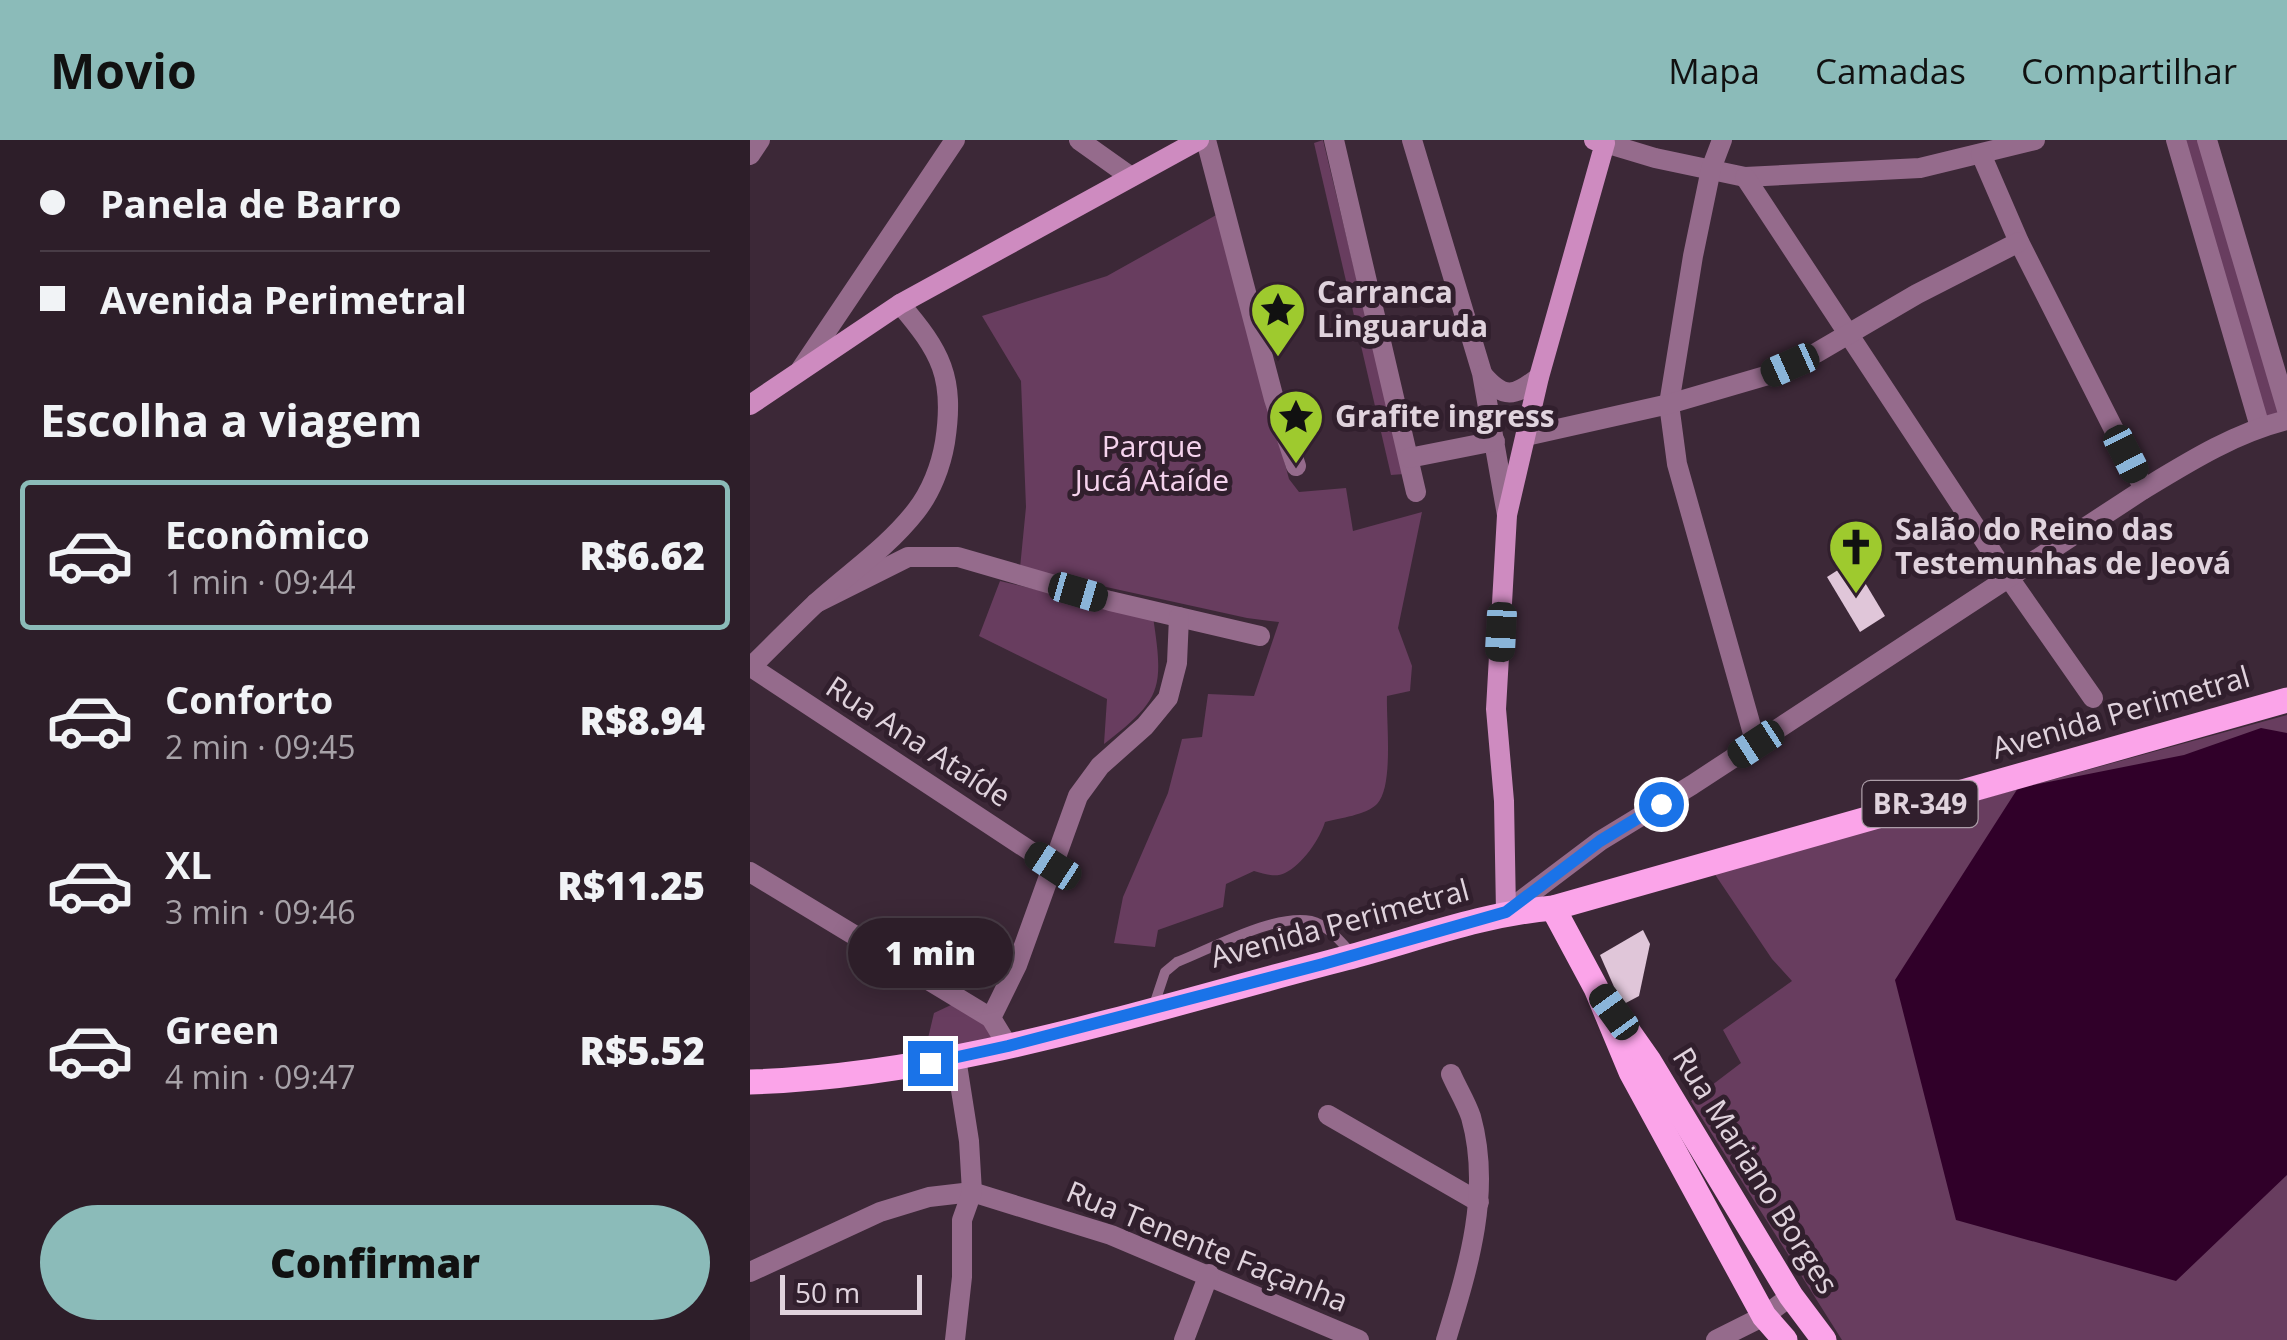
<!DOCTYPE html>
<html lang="pt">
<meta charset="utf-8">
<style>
body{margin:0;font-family:"Open Sans",sans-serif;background:#352731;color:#f1f3f6;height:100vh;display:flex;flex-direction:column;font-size:38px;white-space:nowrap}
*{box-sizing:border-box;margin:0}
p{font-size:32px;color:#a7a2a8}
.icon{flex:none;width:55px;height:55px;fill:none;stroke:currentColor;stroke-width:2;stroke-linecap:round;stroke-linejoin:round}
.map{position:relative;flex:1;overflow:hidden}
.panel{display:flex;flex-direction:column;background:#2d1e29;width:750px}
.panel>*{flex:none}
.top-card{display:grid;align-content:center;height:220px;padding:0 40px;background:#2d1e29}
.scale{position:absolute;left:30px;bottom:25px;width:142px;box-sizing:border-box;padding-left:10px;border:5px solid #e0d3dd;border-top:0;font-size:28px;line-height:35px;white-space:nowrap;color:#e0d3dd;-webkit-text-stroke:8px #311f2d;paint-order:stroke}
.end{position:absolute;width:45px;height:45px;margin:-22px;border:12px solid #1a73e8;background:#fff;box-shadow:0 0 0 5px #fff}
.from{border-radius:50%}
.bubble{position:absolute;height:70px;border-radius:35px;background:#2d1e29;box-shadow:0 5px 25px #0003,0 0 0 2px #483c46;font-size:32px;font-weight:800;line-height:70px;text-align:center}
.car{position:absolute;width:30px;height:60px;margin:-30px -15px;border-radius:12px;box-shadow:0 0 8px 2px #0007;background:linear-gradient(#222 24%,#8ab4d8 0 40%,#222 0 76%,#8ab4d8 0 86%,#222 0)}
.top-card b{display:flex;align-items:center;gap:35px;height:95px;font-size:38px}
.top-card b+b{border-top:2px solid #483c46}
.top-card i{width:25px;height:25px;background:#f1f3f6}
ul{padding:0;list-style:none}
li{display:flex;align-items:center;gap:30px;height:150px;margin:0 20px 15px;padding:0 20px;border:5px solid transparent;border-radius:10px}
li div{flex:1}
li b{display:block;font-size:38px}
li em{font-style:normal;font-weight:800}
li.current{border-color:#8bbbb9}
li>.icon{width:90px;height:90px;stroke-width:1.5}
h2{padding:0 40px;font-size:45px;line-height:120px}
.button{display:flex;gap:20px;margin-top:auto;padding:20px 40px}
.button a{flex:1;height:115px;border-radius:60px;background:#8bbbb9;color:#111;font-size:40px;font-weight:800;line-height:115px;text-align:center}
header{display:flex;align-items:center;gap:60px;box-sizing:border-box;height:140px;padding:0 50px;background:#8bbbb9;color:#111}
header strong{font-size:48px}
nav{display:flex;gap:55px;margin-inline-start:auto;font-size:35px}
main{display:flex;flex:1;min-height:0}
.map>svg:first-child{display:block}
</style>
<header>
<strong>Movio</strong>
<nav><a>Mapa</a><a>Camadas</a><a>Compartilhar</a></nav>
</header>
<main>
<section class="panel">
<div class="top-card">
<b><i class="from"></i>Panela de Barro</b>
<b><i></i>Avenida Perimetral</b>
</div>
<h2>Escolha a viagem</h2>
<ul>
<li class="current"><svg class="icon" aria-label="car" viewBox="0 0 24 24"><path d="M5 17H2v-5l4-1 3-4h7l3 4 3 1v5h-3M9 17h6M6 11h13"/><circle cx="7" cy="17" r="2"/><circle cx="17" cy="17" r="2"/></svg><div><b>Econômico</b><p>1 min · 09:44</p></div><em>R$6.62</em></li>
<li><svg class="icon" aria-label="car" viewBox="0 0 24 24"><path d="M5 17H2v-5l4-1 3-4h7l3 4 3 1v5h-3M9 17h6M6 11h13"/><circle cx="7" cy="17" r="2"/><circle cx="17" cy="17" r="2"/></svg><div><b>Conforto</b><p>2 min · 09:45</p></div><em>R$8.94</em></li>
<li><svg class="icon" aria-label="car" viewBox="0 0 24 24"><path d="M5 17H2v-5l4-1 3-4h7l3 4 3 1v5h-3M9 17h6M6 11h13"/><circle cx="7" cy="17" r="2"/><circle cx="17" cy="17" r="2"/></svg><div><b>XL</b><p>3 min · 09:46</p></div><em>R$11.25</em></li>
<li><svg class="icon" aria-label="car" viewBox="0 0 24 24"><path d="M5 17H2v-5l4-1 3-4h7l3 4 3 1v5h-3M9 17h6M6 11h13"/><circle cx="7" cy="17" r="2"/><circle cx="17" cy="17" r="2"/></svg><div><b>Green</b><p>4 min · 09:47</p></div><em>R$5.52</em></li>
</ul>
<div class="button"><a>Confirmar</a></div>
</section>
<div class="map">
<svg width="1537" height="1200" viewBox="0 0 1537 1200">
<rect width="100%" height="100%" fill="#3c2837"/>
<g fill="#683d5f">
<polygon points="573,0 654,334 641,335 564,3"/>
<polygon points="1426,0 1457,0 1537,270 1510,287"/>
<path d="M468,74L539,339L549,352L596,348L603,391L672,372L648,488L662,526L660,551L637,556C636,581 644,646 627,664C616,675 590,678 575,682C570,699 552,725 535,733C526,738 514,734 504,731L476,744L473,767L408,790L405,807L364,803L373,757L418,653L432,599L452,597L458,554L504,556L529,482L497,478L270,428L276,367L271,241L232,176L357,136Z"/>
<path d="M250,441L403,477C414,549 412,559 354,604L357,559L229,496Z"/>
<polygon points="1537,575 1537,1200 1092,1200 941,961 991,923 973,890 1042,841 1022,819 964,733"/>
<polygon points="222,863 254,898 174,915 184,873 201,865"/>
</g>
<polygon fill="#300029" points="1511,588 1537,593 1537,1035 1426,1141 1206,1080 1145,840 1268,648 1434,615"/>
<g fill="#e0c6d9">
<polygon points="1102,421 1135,476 1110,492 1077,437"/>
<polygon points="893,790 900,804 889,856 872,865 850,815"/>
</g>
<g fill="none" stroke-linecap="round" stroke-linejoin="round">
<path stroke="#956b8c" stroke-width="10" d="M403,868L415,832L427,822C461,809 525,773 561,781C578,785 592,803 603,815"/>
<g stroke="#956b8c" stroke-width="20">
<polyline points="329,0 381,37"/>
<polyline points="456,0 524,259 546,326"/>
<polyline points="584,0 666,352"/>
<polyline points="662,0 732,233 757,375"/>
<polyline points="855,0 855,3 905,18 995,37 1170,28 1285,0"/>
<polyline points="972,0 961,29 943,116 919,264 927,324 1006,604"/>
<polyline points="1426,0 1510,287"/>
<polyline points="1457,0 1537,270"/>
<polyline points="1231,14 1269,102 1394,349"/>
<polyline points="0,15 10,0"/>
<polyline points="995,37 1259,438 1343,558"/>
<polyline points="51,229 205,0"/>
<path d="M733,235C754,259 764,257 789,237"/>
<polyline points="776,296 919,264 1015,236 1066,213 1167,154 1269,102"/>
<polyline points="659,318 745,301"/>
<polyline points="66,463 158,417 208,417 360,461 510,496"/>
<polyline points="1,527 303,726"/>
<path d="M0,528C21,507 43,485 65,464C99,433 137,408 166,371C181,352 191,326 195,302C205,237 191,212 150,164"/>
<polyline points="0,732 241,878"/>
<path d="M756,772L850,701L942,645L1394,349C1440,321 1485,293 1537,280"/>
<polyline points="258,906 241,878 267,825 328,656 350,626 395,586 418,558 427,523 429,477"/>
<polyline points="578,975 729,1062"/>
<polyline points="0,1132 130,1072 179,1057 222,1052 361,1095 609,1200"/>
<polyline points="205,1200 212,1137 212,1080 222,1052 219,1001 206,918"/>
<polyline points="434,1200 459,1134"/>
<path d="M696,1200C718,1128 742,1052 721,977C716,962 707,948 701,934"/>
<polyline points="966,1200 1014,1176 1041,1156"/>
</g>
<g stroke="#ce8bc0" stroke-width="20">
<polyline points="0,265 150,164 449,0"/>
<polyline points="756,772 754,661 746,569 757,375 789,237 855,3 844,0"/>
</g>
<g stroke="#fba4e9" stroke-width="25">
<polyline points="803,768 846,848 881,932 1014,1176 1035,1200"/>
<polyline points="873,884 899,921 1041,1156 1074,1200"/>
<path d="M0,942C201,936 402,868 596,818C665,800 731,774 803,768L1537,560"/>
</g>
</g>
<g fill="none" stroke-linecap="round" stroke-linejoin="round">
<polyline stroke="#1a73e8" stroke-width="12" points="180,923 258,906 573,824 756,772 850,701 911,664"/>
</g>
<defs>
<g id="sight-pin" transform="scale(2.875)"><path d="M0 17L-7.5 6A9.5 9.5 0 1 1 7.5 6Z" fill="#9eca2e" stroke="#311f2d"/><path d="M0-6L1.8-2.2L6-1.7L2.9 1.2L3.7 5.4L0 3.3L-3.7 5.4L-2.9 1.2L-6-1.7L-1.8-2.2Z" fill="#111"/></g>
<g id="church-pin" transform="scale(2.875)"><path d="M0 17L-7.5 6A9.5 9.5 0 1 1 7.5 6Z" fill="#9eca2e" stroke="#311f2d"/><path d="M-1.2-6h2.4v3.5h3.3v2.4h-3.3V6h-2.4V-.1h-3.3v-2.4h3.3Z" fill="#111"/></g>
</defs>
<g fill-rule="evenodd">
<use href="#sight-pin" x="528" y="170"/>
<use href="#sight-pin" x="546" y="277"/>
<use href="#church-pin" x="1106" y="407"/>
</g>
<g text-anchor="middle" stroke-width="10" stroke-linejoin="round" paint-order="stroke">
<rect fill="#311f2d" stroke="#ac9da8" stroke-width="2.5" x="1112.5" y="641" width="115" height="46" rx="8"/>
<g font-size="28" font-weight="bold" fill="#e0d3dd">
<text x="1170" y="674">BR-349</text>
</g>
<g font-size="30" font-weight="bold" fill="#e0d3dd" stroke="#311f2d" text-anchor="start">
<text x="567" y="163">Carranca<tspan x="567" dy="34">Linguaruda</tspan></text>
<text x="585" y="287">Grafite ingress</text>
<text x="1145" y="400">Salão do Reino das<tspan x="1145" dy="34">Testemunhas de Jeová</tspan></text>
</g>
<g font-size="30" fill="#f5d3ed" stroke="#311f2d">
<text x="402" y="317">Parque<tspan x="402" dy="34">Jucá Ataíde</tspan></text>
</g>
<g font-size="30" fill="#e0d3dd" stroke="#311f2d">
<text transform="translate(1371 573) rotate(-16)" y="10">Avenida Perimetral</text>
<text transform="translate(168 602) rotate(33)" y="10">Rua Ana Ataíde</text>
<text transform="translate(590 784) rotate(-15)" y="10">Avenida Perimetral</text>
<text transform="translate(1005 1031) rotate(58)" y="10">Rua Mariano Borges</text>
<text transform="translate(457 1107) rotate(22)" y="10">Rua Tenente Façanha</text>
</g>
</g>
</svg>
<div class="scale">50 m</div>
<i class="end from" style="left:911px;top:664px"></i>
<i class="end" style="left:180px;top:923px"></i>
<div class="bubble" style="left:98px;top:778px;width:165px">1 min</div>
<i class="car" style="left:1040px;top:225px;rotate:246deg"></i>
<i class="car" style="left:1376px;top:314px;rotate:153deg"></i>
<i class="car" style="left:328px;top:452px;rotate:106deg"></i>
<i class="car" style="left:751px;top:492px;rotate:183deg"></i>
<i class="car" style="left:1006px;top:604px;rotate:237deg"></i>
<i class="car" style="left:303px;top:726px;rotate:303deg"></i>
<i class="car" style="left:864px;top:872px;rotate:324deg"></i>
</div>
</main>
